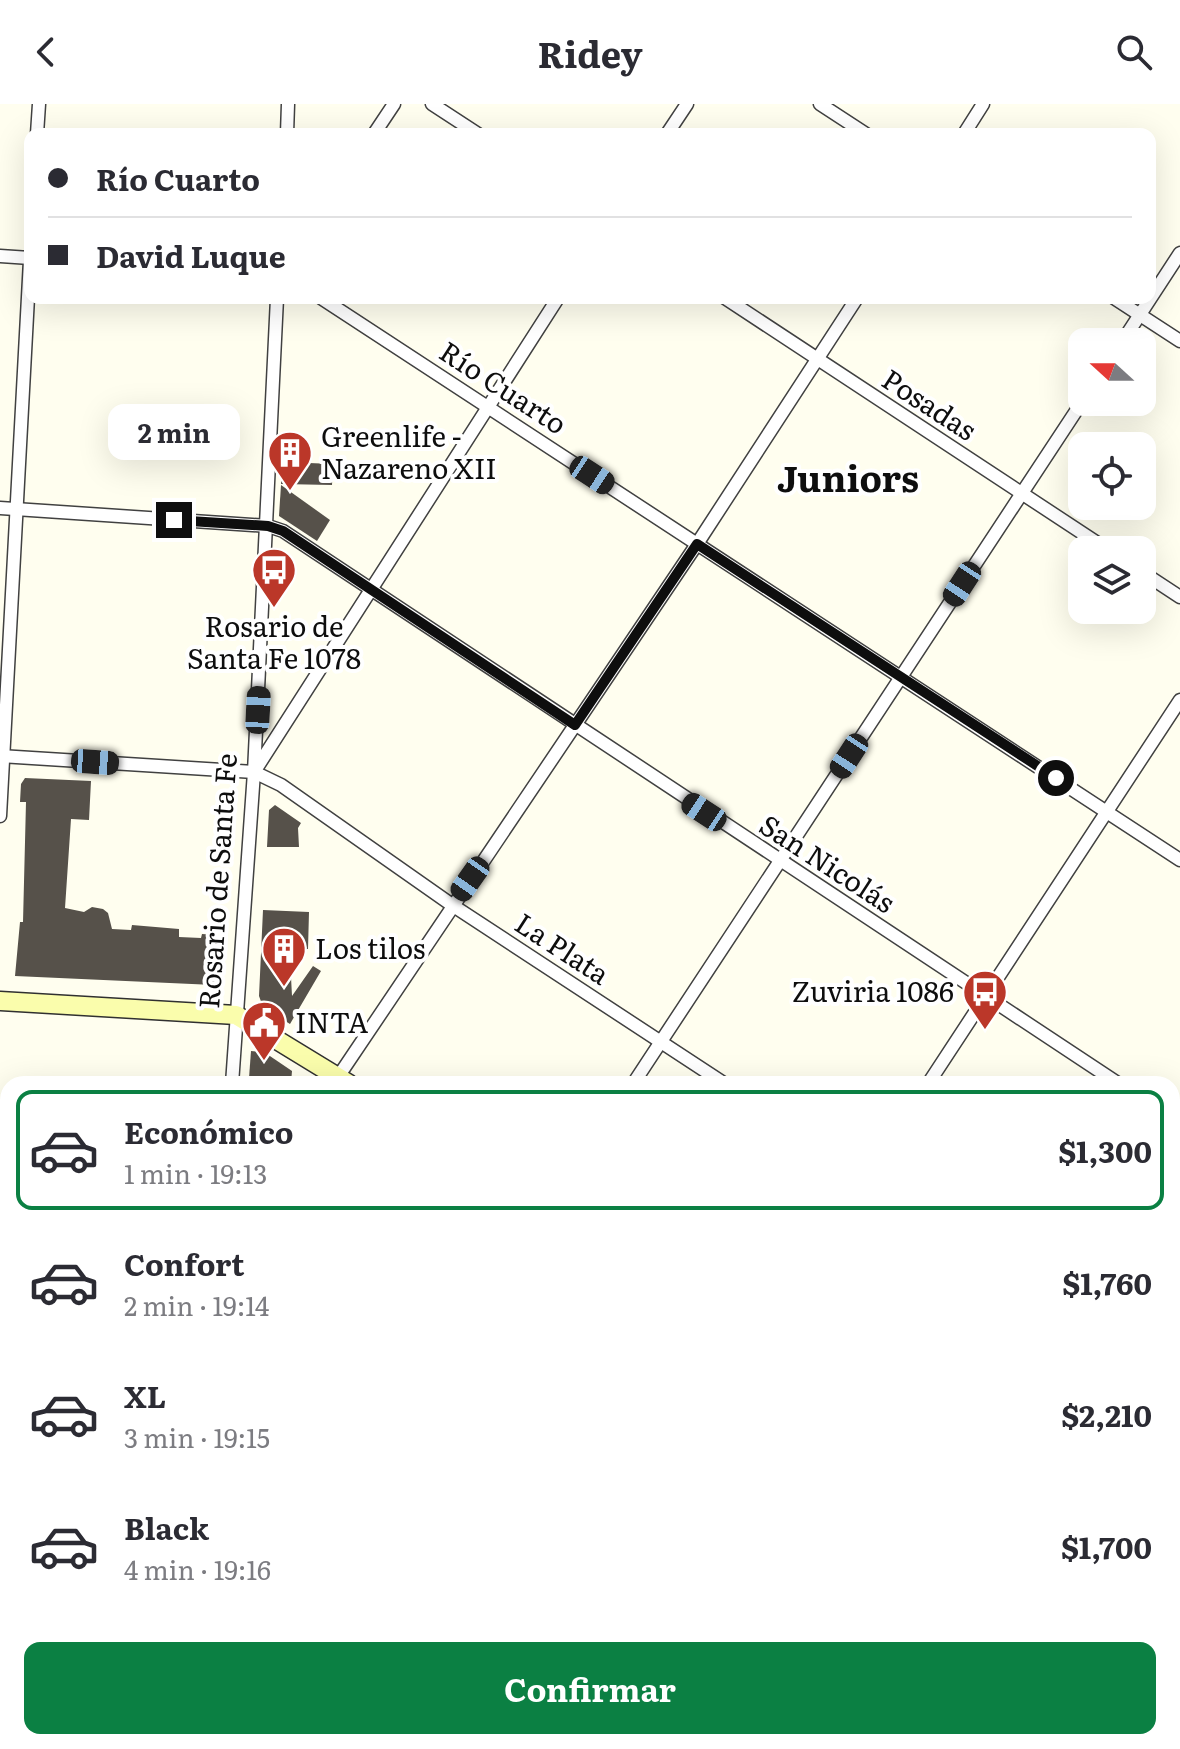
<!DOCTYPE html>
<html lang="es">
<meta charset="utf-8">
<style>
body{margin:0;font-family:Literata,serif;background:#f7f7f7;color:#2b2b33;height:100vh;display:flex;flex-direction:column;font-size:30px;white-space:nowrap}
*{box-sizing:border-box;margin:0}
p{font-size:26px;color:#7c7c81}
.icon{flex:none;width:44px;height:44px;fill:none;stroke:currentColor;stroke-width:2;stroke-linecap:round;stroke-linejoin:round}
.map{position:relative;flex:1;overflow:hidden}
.details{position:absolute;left:0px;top:972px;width:1180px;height:674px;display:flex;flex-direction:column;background:#fff;border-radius:24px 24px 0 0;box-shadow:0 8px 32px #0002}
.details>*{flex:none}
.guide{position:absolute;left:24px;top:24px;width:1132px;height:176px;border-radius:16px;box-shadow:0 8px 32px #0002;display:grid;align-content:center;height:176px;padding:0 24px;background:#fff}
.needle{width:52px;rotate:291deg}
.fabs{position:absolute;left:1068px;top:224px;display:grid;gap:16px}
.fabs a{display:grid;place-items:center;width:88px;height:88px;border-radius:16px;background:#fff;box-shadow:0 8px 32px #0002;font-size:40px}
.end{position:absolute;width:36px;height:36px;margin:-18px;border:10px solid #0e0e0e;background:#fff;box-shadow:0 0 0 4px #fff}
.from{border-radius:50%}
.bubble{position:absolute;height:56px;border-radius:16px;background:#fff;box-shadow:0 8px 32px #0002;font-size:26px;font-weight:700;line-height:56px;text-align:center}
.car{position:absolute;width:24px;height:48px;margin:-24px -12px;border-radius:10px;box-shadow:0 0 6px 2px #0007;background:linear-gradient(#222 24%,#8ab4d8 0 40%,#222 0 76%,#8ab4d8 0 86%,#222 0)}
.guide b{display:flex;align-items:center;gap:28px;height:76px;font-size:30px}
.guide b+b{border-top:2px solid #e1e1e2}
.guide i{width:20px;height:20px;background:#2b2b33}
ul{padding:14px 0 0;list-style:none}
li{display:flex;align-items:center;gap:24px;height:120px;margin:0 16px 12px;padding:0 8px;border:4px solid transparent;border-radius:16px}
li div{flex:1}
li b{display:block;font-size:30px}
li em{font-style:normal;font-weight:700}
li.on{border-color:#0b8043}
li>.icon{width:72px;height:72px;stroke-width:1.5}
.button{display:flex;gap:16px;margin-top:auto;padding:16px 24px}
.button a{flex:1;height:92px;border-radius:16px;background:#0b8043;color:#fff;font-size:32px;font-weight:700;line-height:92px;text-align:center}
header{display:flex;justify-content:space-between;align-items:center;height:104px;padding:0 24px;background:#fff;font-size:36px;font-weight:700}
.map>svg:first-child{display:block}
</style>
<header><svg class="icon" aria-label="back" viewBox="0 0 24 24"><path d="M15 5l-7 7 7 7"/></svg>Ridey<svg class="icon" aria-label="search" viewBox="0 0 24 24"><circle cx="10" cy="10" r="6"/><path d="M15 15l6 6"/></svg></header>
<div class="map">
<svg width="1180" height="1645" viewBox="0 0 1180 1645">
<rect width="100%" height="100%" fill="#fffeef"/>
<g fill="#cbe8b9">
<polygon points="0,1416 8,1416 8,1467 0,1472"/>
<polygon points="8,1494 8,1548 0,1549 0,1495"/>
<polygon points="1172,1564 1180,1564 1180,1641 1130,1642 1077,1638 1172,1638"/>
<polygon points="42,1638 170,1638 170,1645 0,1645 0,1640"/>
<polygon points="364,1638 901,1638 920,1643 951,1645 403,1645"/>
</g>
<polygon fill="#b5d4f5" stroke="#3e7eca" stroke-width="2" points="901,1638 1077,1638 1130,1642 1180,1641 1180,1645 951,1645 920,1643"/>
<g fill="#56514a">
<polygon points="283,342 310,343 309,359 333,360 332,381 281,380"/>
<polygon points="281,381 330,416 317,437 279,412"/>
<polygon points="25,674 91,677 89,716 71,715 65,804 84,808 92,803 103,805 108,809 112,825 131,826 132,821 179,825 179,833 201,834 202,830 218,831 214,881 15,872 20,818 23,818 26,698 20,698 21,680"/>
<polygon points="275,701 301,719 298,724 299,743 267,743 269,706"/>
<polygon points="263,806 309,808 308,845 272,843 290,854 292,892 313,862 321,867 290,920 263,903 259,892"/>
<polygon points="251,947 264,948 292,967 291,979 249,974"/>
</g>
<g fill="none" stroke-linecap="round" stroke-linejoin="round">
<g stroke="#414141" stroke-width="15">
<g id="street">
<polyline points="432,0 478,30"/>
<polyline points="820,0 866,30"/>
<polyline points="37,30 39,0"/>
<polyline points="287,30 288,0"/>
<polyline points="374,30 394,0"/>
<polyline points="667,30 687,0"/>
<polyline points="964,30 983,0"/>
<polyline points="0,152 30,154"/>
<polyline points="321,194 1180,756"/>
<polyline points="725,194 1108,446"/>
<polyline points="1114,194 1180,237"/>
<polyline points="1122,238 1180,149"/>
<polyline points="0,404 268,422 283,427 1119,980"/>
<polyline points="1142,468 1180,493"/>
<polyline points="0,652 254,668 281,681 452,801 725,980"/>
<polyline points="256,665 558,194"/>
<polyline points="0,712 30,156"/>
<polyline points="338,973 697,440 857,194"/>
<polyline points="232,980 254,668 277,194"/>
<polyline points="633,980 1082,298"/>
<polyline points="928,980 1180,596"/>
<polyline points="1172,1015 1180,1020"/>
<polyline points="1172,1050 1180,1043"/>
<polyline points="0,1149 8,1149"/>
<polyline points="1172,1198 1180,1199"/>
<polyline points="1172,1365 1179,1360"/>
<polyline points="0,1397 8,1398"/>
<polyline points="1172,1518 1180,1523"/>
</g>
</g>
<g stroke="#303030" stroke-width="21">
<g id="secondary">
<polyline points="0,897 236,911 349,980"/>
<polyline points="263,1638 263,1645"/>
<polyline points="189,1645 190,1638"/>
</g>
</g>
<g stroke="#1f1f1f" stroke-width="23">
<g id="primary">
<polyline points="0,1488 8,1482"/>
<polyline points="1172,1592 1180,1601"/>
<polyline points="0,1624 8,1624"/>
<polyline points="364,1638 403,1645"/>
</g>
</g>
<g stroke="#303030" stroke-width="2" stroke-dasharray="8 4" stroke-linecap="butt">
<polyline points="0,1601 8,1601"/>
<polyline points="458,1638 490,1645"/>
<polyline points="567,1638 604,1645"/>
</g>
<use href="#street" stroke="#fff" stroke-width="12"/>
<use href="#secondary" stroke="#fafdac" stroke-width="18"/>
<use href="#primary" stroke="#f5e769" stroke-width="20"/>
<g stroke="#1f1f1f" stroke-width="23" stroke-linecap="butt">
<polyline id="primary-bridge" points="1172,1561 1180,1570"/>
</g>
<use href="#primary-bridge" stroke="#f5e769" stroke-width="20"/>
</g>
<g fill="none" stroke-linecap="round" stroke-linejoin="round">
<polyline stroke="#0e0e0e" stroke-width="10" points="174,416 268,422 283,427 575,621 697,440 1056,674"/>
</g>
<defs>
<g id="building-pin" transform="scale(2.3)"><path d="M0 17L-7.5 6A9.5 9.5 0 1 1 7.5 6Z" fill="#bb3729" stroke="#fff"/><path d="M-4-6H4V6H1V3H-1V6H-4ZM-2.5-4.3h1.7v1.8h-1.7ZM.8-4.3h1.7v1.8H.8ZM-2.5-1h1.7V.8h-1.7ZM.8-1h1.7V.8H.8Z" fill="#fff"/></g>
<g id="bus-pin" transform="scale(2.3)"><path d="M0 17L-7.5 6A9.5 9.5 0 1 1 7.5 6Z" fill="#bb3729" stroke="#fff"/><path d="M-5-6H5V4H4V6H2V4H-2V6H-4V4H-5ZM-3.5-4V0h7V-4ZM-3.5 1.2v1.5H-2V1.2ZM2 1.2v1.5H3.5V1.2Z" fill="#fff"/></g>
<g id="civic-pin" transform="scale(2.3)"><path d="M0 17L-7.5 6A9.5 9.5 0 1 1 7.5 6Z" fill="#bb3729" stroke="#fff"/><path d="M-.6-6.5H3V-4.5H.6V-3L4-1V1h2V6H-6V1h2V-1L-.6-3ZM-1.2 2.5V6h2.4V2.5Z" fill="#fff"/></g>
</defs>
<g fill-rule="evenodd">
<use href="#building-pin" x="290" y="349"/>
<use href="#bus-pin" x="274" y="466"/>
<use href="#building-pin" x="284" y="845"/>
<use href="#bus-pin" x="985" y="888"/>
<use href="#civic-pin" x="264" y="919"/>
</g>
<g text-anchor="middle" stroke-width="8" stroke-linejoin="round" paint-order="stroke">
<g font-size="28" fill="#0e0e0e" stroke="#fff">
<text transform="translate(503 284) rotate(33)" y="10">Río Cuarto</text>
<text transform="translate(929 301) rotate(33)" y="10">Posadas</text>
<text transform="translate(827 760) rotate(33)" y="10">San Nicolás</text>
<text transform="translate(218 777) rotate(-86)" y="10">Rosario de Santa Fe</text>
<text transform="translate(562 845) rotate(33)" y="10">La Plata</text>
</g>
<g font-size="28" fill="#0e0e0e" stroke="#fff" text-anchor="start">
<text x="321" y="343">Greenlife -<tspan x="321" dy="32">Nazareno XII</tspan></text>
<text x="274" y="533" text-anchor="middle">Rosario de<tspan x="274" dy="32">Santa Fe 1078</tspan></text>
<text x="315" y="855">Los tilos</text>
<text x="954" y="898" text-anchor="end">Zuviria 1086</text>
<text x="295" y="929">INTA</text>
</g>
<g font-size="36" font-weight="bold" fill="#0e0e0e" stroke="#fff">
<text x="848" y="388">Juniors</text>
</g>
</g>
</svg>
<div class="fabs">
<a><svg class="needle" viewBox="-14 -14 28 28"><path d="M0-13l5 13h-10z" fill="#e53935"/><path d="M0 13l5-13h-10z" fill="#7c7c81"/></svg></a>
<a><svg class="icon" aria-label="locate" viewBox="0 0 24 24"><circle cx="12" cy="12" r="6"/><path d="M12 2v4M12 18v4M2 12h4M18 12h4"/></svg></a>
<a><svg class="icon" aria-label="layers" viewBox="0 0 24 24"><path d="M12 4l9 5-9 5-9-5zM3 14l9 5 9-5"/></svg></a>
</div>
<i class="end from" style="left:1056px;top:674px"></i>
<i class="end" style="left:174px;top:416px"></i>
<div class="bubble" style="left:108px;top:300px;width:132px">2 min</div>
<i class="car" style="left:592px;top:371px;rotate:123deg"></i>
<i class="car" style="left:962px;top:480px;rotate:213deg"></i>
<i class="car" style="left:258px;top:606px;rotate:3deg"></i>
<i class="car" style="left:849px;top:652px;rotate:213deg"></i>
<i class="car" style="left:95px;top:658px;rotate:94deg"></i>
<i class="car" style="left:704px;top:708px;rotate:303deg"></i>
<i class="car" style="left:470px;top:775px;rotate:215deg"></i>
<div class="guide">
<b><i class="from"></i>Río Cuarto</b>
<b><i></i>David Luque</b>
</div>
<section class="details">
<ul>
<li class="on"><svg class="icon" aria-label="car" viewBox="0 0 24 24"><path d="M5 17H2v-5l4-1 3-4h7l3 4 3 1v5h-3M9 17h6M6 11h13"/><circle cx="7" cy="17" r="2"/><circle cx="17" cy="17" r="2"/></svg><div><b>Económico</b><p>1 min · 19:13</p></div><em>$1,300</em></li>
<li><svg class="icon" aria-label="car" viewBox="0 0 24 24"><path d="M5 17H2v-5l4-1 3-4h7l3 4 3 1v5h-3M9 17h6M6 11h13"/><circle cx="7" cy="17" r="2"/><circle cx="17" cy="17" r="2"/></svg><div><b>Confort</b><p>2 min · 19:14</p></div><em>$1,760</em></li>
<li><svg class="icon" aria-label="car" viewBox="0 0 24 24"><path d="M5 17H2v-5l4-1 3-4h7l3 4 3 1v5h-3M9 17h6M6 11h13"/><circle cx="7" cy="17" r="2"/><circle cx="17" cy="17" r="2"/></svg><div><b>XL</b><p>3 min · 19:15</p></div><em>$2,210</em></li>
<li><svg class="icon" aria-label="car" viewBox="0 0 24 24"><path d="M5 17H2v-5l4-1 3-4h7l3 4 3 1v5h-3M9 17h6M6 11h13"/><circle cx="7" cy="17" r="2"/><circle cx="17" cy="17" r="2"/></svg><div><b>Black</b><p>4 min · 19:16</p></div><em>$1,700</em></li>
</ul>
<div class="button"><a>Confirmar</a></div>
</section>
</div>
